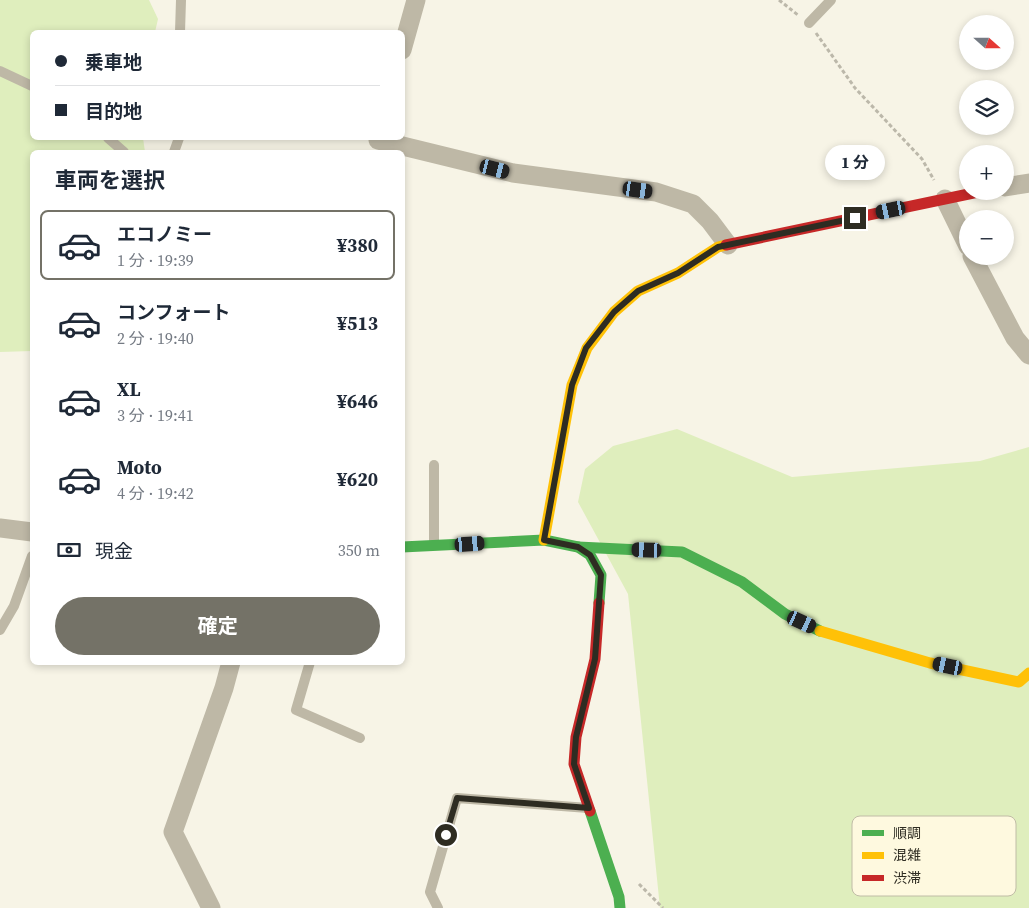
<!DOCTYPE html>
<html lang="ja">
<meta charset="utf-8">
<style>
body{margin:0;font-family:"Source Serif 4","Noto Sans JP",serif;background:#f2f2f3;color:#1f2937;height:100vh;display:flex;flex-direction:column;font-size:19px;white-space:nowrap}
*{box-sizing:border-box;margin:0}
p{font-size:16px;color:#747a83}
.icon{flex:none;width:28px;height:28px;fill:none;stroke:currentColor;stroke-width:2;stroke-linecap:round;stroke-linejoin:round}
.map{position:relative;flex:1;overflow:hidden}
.details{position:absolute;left:30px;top:150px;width:375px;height:515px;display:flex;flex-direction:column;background:#fff;border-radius:8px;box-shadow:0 2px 8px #0003}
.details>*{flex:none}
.banner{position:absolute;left:30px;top:30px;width:375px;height:110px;border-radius:8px;box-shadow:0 2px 8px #0003;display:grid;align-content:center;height:110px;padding:0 25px;background:#fff}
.needle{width:32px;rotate:111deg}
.buttons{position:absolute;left:959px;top:15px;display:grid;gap:10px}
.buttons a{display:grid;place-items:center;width:55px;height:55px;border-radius:50%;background:#fff;box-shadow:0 2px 8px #0003;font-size:25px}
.end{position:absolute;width:22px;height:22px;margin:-11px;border:6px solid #2e2c22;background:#fff;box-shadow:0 0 0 2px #fff}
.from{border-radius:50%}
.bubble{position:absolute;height:35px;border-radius:18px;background:#fff;box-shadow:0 2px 8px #0003;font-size:16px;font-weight:700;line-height:35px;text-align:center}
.car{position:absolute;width:15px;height:30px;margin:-15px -8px;border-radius:6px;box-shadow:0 0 4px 1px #0007;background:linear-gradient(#222 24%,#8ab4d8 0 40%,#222 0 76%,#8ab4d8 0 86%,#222 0)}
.banner b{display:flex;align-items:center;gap:18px;height:48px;font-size:19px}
.banner b+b{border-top:1px solid #e0e1e3}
.banner i{width:12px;height:12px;background:#1f2937}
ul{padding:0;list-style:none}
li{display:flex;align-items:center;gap:15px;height:70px;margin:0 10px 8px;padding:0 15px;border:2px solid transparent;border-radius:8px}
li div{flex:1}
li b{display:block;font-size:19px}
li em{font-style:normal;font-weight:700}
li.active{border-color:#747267}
li>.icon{width:45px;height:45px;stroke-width:1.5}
h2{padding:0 25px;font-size:22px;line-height:60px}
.pay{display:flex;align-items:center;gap:12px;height:55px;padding:0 25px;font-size:19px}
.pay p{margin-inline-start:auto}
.primary-button{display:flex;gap:10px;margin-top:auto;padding:10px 25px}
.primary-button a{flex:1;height:58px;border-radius:30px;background:#747267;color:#fff;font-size:20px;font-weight:700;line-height:58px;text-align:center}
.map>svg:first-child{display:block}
</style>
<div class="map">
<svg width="1029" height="908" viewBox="0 0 1029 908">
<rect width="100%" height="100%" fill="#f7f4e6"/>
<g fill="#dfeebd">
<polygon points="0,0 149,0 158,19 155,32 32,32 32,138 143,138 145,152 32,152 32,351 0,352"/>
<polygon points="677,429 792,477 980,461 1029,447 1029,908 660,908 628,594 578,502 585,469 613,446"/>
</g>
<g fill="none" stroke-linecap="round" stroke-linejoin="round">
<g stroke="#bcb8aa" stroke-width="3" stroke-dasharray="4 2.5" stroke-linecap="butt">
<polyline points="779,0 798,15"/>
<polyline points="816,33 855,88 922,159 934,180"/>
<polyline points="639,884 663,908"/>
</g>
<g stroke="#beb8a6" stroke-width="10">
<polyline points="809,23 831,0"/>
<polyline points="180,32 181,0"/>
<polyline points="0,71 32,86"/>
<polyline points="108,138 124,152"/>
<polyline points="174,152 179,138"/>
<polyline points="434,544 434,465"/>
<polyline points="0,630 14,606 32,556"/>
<polyline points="310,662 296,710 360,738"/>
<polyline points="438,908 430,892 457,798 588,808"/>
</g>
<g stroke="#beb8a6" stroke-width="19">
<polyline points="402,50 416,0"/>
<polyline points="378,140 513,173 656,192 693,204 710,221 728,245"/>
<polyline points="1005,187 1029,183"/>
<polyline points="945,199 968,246"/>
<polyline points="972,256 1015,338 1029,355"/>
<polyline points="0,528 32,532"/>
<polyline points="211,908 173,832 224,688 231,662"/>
</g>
<g stroke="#4caf50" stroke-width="11">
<polyline points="402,547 544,540 578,547 590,555 601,575 599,603"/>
<polyline points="578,547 682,552 742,582 785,614 820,631"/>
<polyline points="590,811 619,897 620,908"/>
</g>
<g stroke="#ffc107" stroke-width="11">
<polyline points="544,540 572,385 587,348 614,312 638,291 678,273 718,247 726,245"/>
<polyline points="820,631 930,663 1019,682 1029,673"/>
</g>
<g stroke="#c62828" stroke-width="11">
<polyline points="726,245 983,191"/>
<polyline points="590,811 574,764 576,737 595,659 599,603"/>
</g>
</g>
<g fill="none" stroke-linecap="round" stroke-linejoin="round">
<polyline stroke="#2e2c22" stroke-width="6" points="446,835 457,798 589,808 574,764 576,737 595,659 601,575 590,555 578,547 544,540 572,385 586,348 614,312 638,291 678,273 718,247 855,218"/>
</g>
<rect x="852" y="816" width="164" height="80" rx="8" fill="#fef9df" stroke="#c0bca6" stroke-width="1"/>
<rect x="862" y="830" width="22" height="6" fill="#4caf50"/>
<rect x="862" y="852" width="22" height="7" fill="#ffc107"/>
<rect x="862" y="875" width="22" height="6" fill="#c62828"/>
<g font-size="14" fill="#2e2c22">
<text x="893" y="838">順調</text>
<text x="893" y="860">混雑</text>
<text x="893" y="883">渋滞</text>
</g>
</svg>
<div class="buttons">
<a><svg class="needle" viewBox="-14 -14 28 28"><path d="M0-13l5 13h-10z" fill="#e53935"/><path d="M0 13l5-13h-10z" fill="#747a83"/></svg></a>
<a><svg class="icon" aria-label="layers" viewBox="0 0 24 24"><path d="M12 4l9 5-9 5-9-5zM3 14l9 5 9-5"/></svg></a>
<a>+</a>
<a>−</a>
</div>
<i class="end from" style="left:446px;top:835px"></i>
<i class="end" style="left:855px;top:218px"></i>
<div class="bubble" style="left:825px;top:145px;width:60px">1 分</div>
<i class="car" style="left:495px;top:169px;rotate:104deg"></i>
<i class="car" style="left:638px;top:190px;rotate:98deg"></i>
<i class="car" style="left:891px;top:210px;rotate:258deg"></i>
<i class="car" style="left:470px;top:544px;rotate:86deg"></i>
<i class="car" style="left:647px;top:550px;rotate:272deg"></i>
<i class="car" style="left:802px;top:622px;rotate:115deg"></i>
<i class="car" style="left:948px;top:666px;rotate:282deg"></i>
<div class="banner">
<b><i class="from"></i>乗車地</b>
<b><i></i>目的地</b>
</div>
<section class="details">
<h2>車両を選択</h2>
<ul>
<li class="active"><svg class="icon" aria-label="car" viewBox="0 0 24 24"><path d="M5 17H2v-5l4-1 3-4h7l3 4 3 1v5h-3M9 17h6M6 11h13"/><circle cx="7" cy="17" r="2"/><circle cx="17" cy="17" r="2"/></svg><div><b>エコノミー</b><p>1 分 · 19:39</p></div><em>¥380</em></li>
<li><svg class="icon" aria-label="car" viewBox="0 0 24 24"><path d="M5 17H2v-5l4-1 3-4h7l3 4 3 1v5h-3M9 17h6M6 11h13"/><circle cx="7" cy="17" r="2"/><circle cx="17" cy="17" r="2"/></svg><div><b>コンフォート</b><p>2 分 · 19:40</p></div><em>¥513</em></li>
<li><svg class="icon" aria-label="car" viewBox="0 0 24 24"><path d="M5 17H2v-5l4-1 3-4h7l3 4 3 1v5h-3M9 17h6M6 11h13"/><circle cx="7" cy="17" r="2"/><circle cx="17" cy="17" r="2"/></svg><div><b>XL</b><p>3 分 · 19:41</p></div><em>¥646</em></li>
<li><svg class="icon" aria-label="car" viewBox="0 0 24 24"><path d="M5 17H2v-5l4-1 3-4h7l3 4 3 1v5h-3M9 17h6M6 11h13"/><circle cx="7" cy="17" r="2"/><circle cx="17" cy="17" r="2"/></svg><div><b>Moto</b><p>4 分 · 19:42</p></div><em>¥620</em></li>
</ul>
<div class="pay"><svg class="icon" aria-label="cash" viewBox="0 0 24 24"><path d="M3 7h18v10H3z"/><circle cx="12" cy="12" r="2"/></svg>現金<p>350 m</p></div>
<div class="primary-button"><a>確定</a></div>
</section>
</div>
